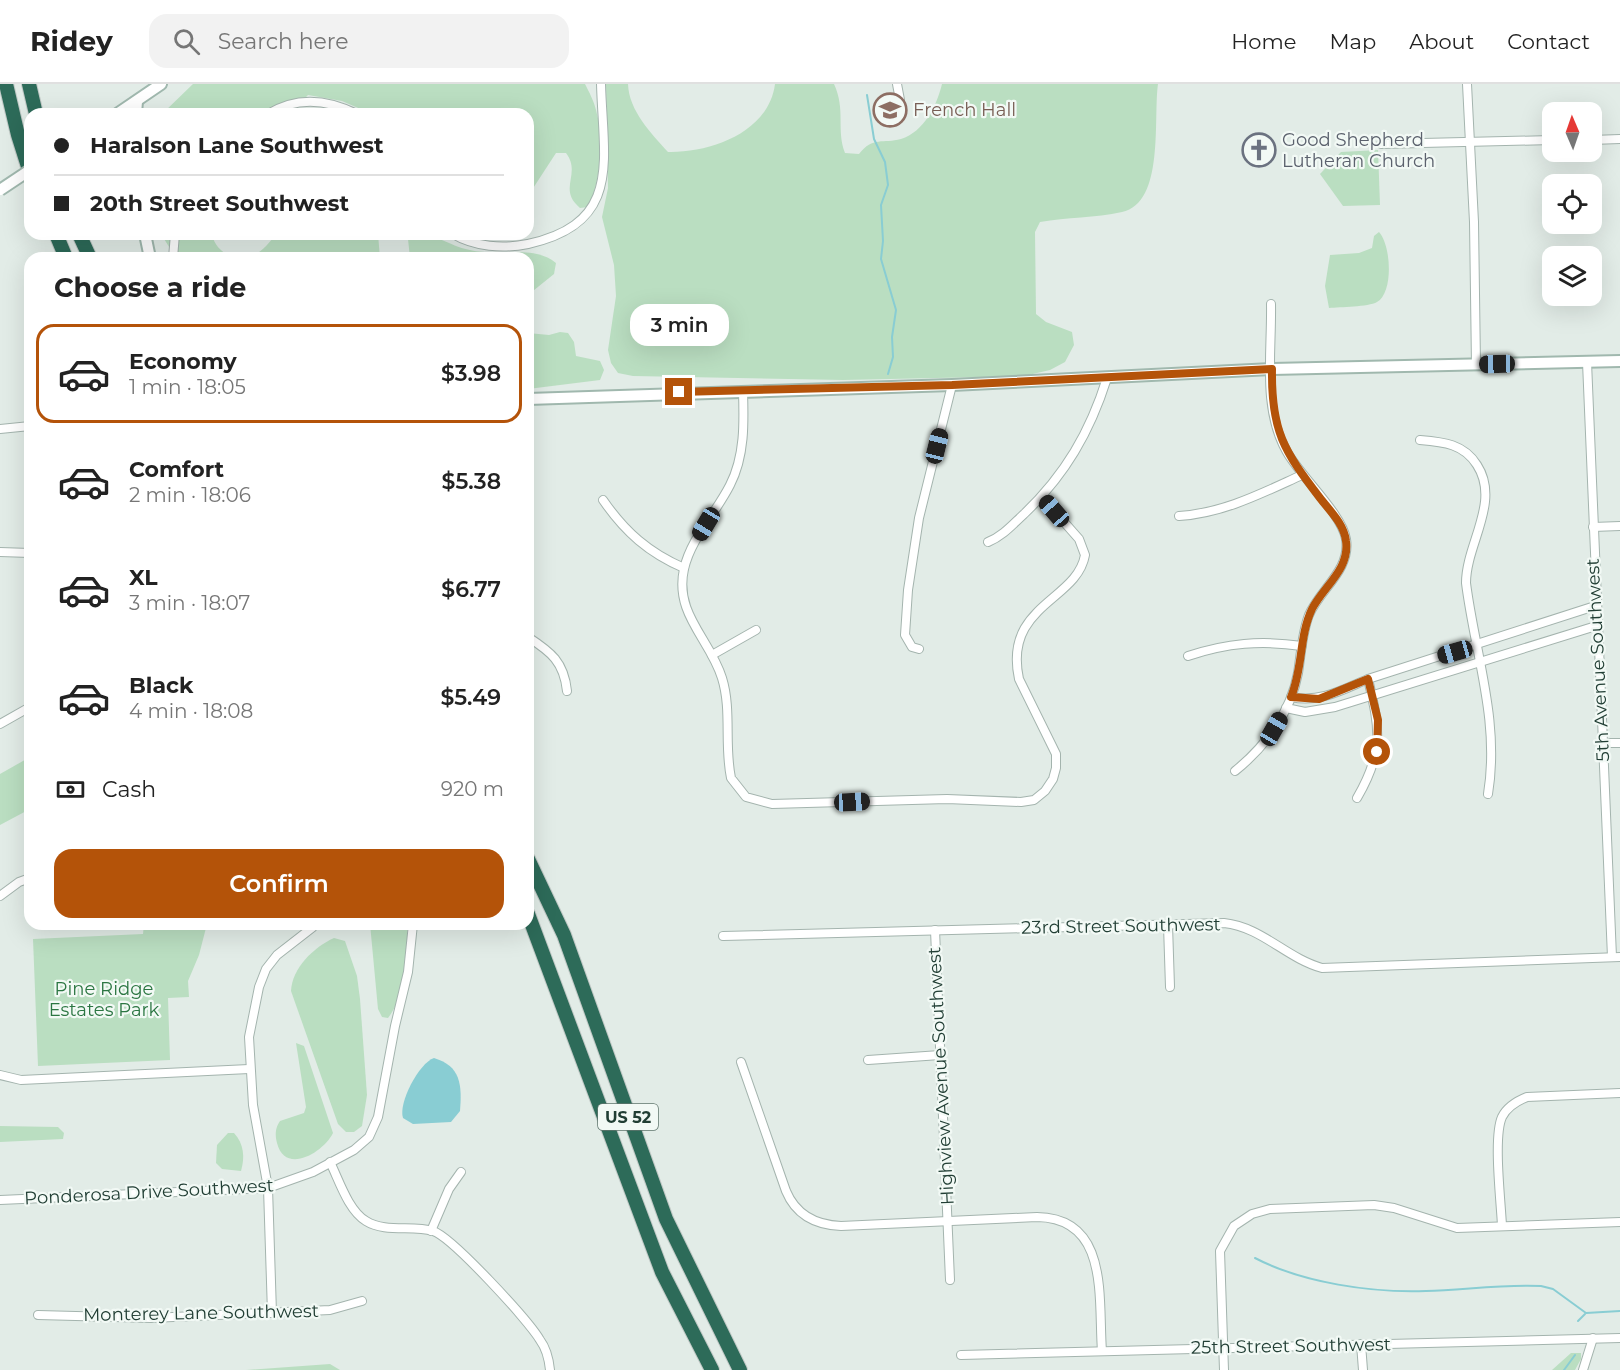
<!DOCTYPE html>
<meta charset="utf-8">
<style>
body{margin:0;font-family:Montserrat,sans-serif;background:#f2f2f2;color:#222;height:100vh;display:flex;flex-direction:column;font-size:22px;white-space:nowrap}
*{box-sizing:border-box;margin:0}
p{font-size:20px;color:#767676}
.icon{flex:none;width:33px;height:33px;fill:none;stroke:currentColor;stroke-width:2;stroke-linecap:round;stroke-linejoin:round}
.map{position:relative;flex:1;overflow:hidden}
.side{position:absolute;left:24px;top:168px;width:510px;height:678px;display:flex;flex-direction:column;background:#fff;border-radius:18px;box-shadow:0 6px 24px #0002}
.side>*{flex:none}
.banner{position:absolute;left:24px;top:24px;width:510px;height:132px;border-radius:18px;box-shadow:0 6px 24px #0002;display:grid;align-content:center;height:132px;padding:0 30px;background:#fff}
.needle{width:39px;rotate:358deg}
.controls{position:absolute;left:1542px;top:18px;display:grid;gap:12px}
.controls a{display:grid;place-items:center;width:60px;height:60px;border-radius:12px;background:#fff;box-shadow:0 6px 24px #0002;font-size:30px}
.end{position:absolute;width:27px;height:27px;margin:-14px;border:8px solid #b45309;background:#fff;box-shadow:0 0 0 3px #fff}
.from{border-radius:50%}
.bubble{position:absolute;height:42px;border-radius:18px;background:#fff;box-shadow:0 6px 24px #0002;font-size:20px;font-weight:600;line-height:42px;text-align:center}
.car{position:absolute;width:18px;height:36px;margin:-18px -9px;border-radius:8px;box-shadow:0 0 4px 2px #0007;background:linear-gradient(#222 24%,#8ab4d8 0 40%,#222 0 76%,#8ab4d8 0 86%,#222 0)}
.banner b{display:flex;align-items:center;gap:21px;height:57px;font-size:22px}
.banner b+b{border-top:2px solid #e0e0e0}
.banner i{width:15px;height:15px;background:#222}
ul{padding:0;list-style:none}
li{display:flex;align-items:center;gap:18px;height:99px;margin:0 12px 9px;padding:0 18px;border:3px solid transparent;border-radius:18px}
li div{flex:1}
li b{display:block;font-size:22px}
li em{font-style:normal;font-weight:600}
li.on{border-color:#b45309}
li>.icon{width:54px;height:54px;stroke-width:1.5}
h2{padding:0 30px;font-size:27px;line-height:72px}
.pay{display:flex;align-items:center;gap:15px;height:66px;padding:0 30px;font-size:22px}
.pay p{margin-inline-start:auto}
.cta{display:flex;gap:12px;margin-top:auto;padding:12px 30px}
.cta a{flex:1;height:69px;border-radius:18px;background:#b45309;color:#fff;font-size:24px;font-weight:600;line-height:69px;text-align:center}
header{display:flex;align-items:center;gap:36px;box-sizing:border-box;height:84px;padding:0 30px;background:#fff;border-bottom:2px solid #e0e0e0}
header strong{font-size:28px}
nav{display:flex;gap:33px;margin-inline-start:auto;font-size:21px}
.search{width:420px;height:54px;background:#f2f2f2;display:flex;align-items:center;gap:15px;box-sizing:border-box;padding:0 21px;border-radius:18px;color:#767676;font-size:22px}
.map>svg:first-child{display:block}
</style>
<header>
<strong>Ridey</strong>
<div class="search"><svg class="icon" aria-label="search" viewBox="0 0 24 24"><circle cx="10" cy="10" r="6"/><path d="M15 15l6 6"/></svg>Search here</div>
<nav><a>Home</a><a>Map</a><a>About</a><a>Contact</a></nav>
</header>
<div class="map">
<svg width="1620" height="1286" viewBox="0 0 1620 1286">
<rect width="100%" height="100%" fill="#e2ece7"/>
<g fill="#badec1">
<path d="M193,0H585C589,8 594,17 596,26C604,55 601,97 588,123L580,124C557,105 582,90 566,69H556L528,112V30H372L342,17L308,11L290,30H162Z"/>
<path d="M606,0H628C629,27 651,49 668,68C711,69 769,48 775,0H834C846,26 836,45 845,69L859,70C873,52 883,60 901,55C924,48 937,21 942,0H1158C1153,34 1165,119 1122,128C1095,134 1067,133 1040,138L1035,148L1036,230L1046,238L1072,248L1074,261L1065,278L1050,286L1024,292L843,296L633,292L618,289L611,279L608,266L616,212L614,181L602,133L608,104Z"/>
<polygon points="1378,66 1380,121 1343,122 1320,90 1341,68"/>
<path d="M1379,148C1391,161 1394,208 1377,218C1368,223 1340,223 1329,224L1325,202L1330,171L1359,169L1372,164L1374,152Z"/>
<path d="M161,150H212C215,167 234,179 252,172C262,168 270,158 276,150H378L380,174H176Z"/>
<path d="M412,150C440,150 446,161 470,166C498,173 533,160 556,179L554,190L528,211V174H410L408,155Z"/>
<polygon points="560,248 568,249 574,258 576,272 600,277 604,286 600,296 528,305 528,249 549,251"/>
<polygon points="30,673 30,725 0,741 0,690"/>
<polygon points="144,840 207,840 199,871 188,897 189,913 168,914 170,976 38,982 33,855 143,850"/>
<path d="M370,840H407C408,868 406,911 388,934L382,933L378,925Z"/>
<path d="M334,854L345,857L357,892L360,915L367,1011L362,1042L354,1048H346L338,1040L291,907C292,884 314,863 334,854Z"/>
<path d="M296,959L304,962L333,1049C323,1069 285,1091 277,1059C275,1051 275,1044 280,1037L304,1029L306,1023Z"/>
<polygon points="0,1042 58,1043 64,1049 63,1055 0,1058"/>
<path d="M228,1049H234C244,1060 245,1073 241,1087L222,1085L216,1079L217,1061Z"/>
<polygon points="1571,1269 1581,1269 1581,1275 1575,1286 1552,1286"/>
<polygon points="330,1280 340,1286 246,1286"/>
</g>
<path fill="#89cdd3" d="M434,974C461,982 462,1001 460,1027L451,1038L413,1040L403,1034C398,1019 419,979 434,974Z"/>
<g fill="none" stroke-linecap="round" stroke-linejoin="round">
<g stroke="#89cdd3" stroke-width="2">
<polyline points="867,11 874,55 885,78 888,101 881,121 883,157 881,175 896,226 892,253 893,273 888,290"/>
<path d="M1255,1174C1303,1199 1372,1209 1426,1207C1464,1206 1502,1200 1541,1202L1553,1205L1586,1229L1620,1227"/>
<polyline points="1578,1237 1585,1230"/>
<polyline points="1564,1286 1575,1271"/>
</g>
<g stroke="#a4b4ae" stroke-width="10">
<g id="street">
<polyline points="897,0 900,16"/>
<polyline points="1467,0 1474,138 1476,281"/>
<path d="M268,30C297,12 327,15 357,30"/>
<polyline points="1592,56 1620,55"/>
<polyline points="1381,60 1552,56"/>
<path d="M453,150C475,163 503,165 528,160C623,139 603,76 601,0"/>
<polyline points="173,174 175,150"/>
<polyline points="1587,278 1612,873"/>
<path d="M743,307C744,338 745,372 730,401C716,429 691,454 684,485C674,530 710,555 722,594C732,626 724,661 731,694L746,713L772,720L947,715L1021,718L1034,716L1045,707L1053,695L1056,684V670L1019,595C1003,521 1077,517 1085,471L1079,455L1042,413"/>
<polyline points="0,345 30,342"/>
<path d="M1420,356C1444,358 1464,360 1477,381C1501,418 1466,460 1466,499C1475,570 1500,637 1488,710"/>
<path d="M603,416C625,448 649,469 684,484"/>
<path d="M1179,432C1224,429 1262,409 1302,391"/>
<polyline points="1593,443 1620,442"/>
<path d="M988,458C1003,452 1013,440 1024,430C1065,391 1090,348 1107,294"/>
<polyline points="0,468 30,469"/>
<path d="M528,553C551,568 564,578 567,607"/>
<polyline points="919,565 912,563 905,551 908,506 919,434 952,301"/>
<polyline points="712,571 756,546"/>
<path d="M1188,572C1227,559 1261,556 1302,562"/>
<path d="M1291,613C1320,619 1342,606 1368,595L1595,522"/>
<polyline points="1286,624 1305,628 1335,623 1596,542"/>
<polyline points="0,640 30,623"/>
<polyline points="1602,659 1620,659"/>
<path d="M1235,687C1265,663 1291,628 1298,589C1301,570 1302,549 1309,531C1320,505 1351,486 1346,455C1342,430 1301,393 1287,368C1262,325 1272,268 1271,220"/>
<path d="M1357,714C1384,668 1380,645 1368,595"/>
<polyline points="0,812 19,798 30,794"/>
<polyline points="1168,841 1170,903"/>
<polyline points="935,846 950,1196"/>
<path d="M723,852L1224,839C1262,843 1286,874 1322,884L1620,873"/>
<polyline points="868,976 940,971"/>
<path d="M741,978L786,1107C796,1131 816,1141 841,1142L1037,1133C1110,1134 1098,1215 1102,1267"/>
<polyline points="0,991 21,996 249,985"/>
<path d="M330,1078C339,1096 348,1126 366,1137C385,1149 412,1141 433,1147C452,1153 529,1237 540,1256C546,1264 549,1276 550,1286"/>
<polyline points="0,1116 268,1104 313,1088 354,1066 369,1053 378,1033 395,942 408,888 413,840"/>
<path d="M1502,1142C1501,1118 1493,1053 1502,1033C1507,1023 1517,1017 1527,1013L1620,1009"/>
<polyline points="431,1147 449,1105 461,1088"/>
<polyline points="272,1229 268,1104 253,1021 249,953 259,903 266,885 277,871 313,843"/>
<polyline points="38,1231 151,1234 330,1226 362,1217"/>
<polyline points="1361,1260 1363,1286"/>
<polyline points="961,1271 1620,1254"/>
<polyline points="1224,1286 1220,1167 1234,1142 1252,1130 1270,1125 1374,1121 1394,1124 1457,1144 1620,1138"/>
<polyline points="1583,1286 1593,1254"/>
</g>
</g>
<g stroke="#a0b8ae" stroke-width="14">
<g id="secondary">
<polyline points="117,30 161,0"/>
<polyline points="136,30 137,17"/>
<polyline points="145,150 150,174"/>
<polyline points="528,315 952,301 1272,285 1620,277"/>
</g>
</g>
<g stroke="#c1c9c6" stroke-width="16">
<g id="highway">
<polyline points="6,0 18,51 30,89"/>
<polyline points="29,0 36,30"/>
<polyline points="56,150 66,174"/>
<polyline points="79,150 90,174"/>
<polyline points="528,775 564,851 666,1135 740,1286"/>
<polyline points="528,830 662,1188 712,1286"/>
</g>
</g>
<use href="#street" stroke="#fff" stroke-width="8"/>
<use href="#secondary" stroke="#fff" stroke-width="10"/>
<use href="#highway" stroke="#2d6b59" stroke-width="14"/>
<g stroke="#a0b8ae" stroke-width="14" stroke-linecap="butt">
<polyline id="secondary-bridge" points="0,106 30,86"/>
</g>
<use href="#secondary-bridge" stroke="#fff" stroke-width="10"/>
</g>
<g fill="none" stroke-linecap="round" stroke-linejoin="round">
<path stroke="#b45309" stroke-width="8" d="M679,308L952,301L1272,285C1271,347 1284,367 1320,414C1330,427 1344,440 1346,457C1350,485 1324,502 1312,525C1299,552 1303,585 1291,613L1319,615L1368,595L1378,636L1377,668"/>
</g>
<defs>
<g id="university-ring" transform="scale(1.725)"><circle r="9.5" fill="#f2f9f5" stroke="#8d6e63" stroke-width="1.5"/><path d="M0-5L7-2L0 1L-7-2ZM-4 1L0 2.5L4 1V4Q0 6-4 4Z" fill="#8d6e63"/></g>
<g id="church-ring" transform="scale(1.725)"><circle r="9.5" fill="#f2f9f5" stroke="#6b7280" stroke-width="1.5"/><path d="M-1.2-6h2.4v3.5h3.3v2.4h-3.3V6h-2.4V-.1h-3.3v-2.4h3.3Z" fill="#6b7280"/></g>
</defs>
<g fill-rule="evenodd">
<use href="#university-ring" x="890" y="26"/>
<use href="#church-ring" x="1259" y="66"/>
</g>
<g text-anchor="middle" stroke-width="4.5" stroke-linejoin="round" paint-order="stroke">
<rect fill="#f2f9f5" stroke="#60766e" stroke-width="1.5" x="598" y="1020" width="60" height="26" rx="4.5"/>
<g font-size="16" font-weight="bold" fill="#213e34">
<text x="628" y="1039">US 52</text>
</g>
<g font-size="18" fill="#785e54" stroke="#f2f9f5" text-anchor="start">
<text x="913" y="32">French Hall</text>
</g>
<g font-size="18" fill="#5b616d" stroke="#f2f9f5" text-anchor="start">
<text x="1282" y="62">Good Shepherd<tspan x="1282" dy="21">Lutheran Church</tspan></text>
</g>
<g font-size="18" fill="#213e34" stroke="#f2f9f5">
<text transform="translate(1598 576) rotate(-93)" y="6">5th Avenue Southwest</text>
<text transform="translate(1121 842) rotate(-1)" y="6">23rd Street Southwest</text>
<text transform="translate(941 992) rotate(-93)" y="6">Highview Avenue Southwest</text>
<text transform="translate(149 1108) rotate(-3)" y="6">Ponderosa Drive Southwest</text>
<text transform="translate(201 1229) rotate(-1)" y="6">Monterey Lane Southwest</text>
<text transform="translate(1291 1262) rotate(-1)" y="6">25th Street Southwest</text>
</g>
<g font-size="18" fill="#2b7642" stroke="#f2f9f5">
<text x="104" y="911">Pine Ridge<tspan x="104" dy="21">Estates Park</tspan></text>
</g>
</g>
</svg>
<div class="controls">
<a><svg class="needle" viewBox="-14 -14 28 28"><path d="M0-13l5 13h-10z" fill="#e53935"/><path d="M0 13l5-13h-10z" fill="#767676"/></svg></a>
<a><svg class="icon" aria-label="locate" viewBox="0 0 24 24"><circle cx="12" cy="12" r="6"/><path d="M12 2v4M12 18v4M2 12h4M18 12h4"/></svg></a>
<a><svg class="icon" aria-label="layers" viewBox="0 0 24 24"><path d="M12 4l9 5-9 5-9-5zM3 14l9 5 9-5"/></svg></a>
</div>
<i class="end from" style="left:1377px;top:668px"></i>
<i class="end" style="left:679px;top:308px"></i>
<div class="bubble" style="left:630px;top:220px;width:99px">3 min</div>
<i class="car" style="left:1497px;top:280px;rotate:269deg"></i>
<i class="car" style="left:937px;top:362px;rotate:14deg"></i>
<i class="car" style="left:1054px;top:427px;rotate:319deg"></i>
<i class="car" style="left:706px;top:440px;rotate:211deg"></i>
<i class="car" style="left:1455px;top:568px;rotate:254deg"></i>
<i class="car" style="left:1274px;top:645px;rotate:30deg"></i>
<i class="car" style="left:852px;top:718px;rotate:87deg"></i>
<div class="banner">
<b><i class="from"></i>Haralson Lane Southwest</b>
<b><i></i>20th Street Southwest</b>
</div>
<section class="side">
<h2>Choose a ride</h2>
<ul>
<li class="on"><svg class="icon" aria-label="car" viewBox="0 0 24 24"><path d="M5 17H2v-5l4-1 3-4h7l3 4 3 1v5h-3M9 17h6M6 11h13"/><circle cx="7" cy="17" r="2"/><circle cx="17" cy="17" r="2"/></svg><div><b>Economy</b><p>1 min · 18:05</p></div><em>$3.98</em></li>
<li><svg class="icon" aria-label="car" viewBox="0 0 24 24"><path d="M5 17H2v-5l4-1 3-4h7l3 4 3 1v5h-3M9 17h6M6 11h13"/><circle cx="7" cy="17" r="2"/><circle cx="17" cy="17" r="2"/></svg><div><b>Comfort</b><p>2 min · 18:06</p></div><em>$5.38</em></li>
<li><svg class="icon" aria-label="car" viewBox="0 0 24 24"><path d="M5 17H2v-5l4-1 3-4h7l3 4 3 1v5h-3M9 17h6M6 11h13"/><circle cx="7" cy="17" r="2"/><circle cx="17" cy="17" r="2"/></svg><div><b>XL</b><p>3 min · 18:07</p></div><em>$6.77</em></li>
<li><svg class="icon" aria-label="car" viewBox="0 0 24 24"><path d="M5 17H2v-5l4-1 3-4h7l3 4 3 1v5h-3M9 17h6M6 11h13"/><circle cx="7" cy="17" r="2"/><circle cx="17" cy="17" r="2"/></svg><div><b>Black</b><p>4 min · 18:08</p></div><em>$5.49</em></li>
</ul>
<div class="pay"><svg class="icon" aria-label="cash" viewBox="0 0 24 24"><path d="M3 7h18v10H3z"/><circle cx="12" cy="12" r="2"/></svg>Cash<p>920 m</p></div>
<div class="cta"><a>Confirm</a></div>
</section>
</div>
